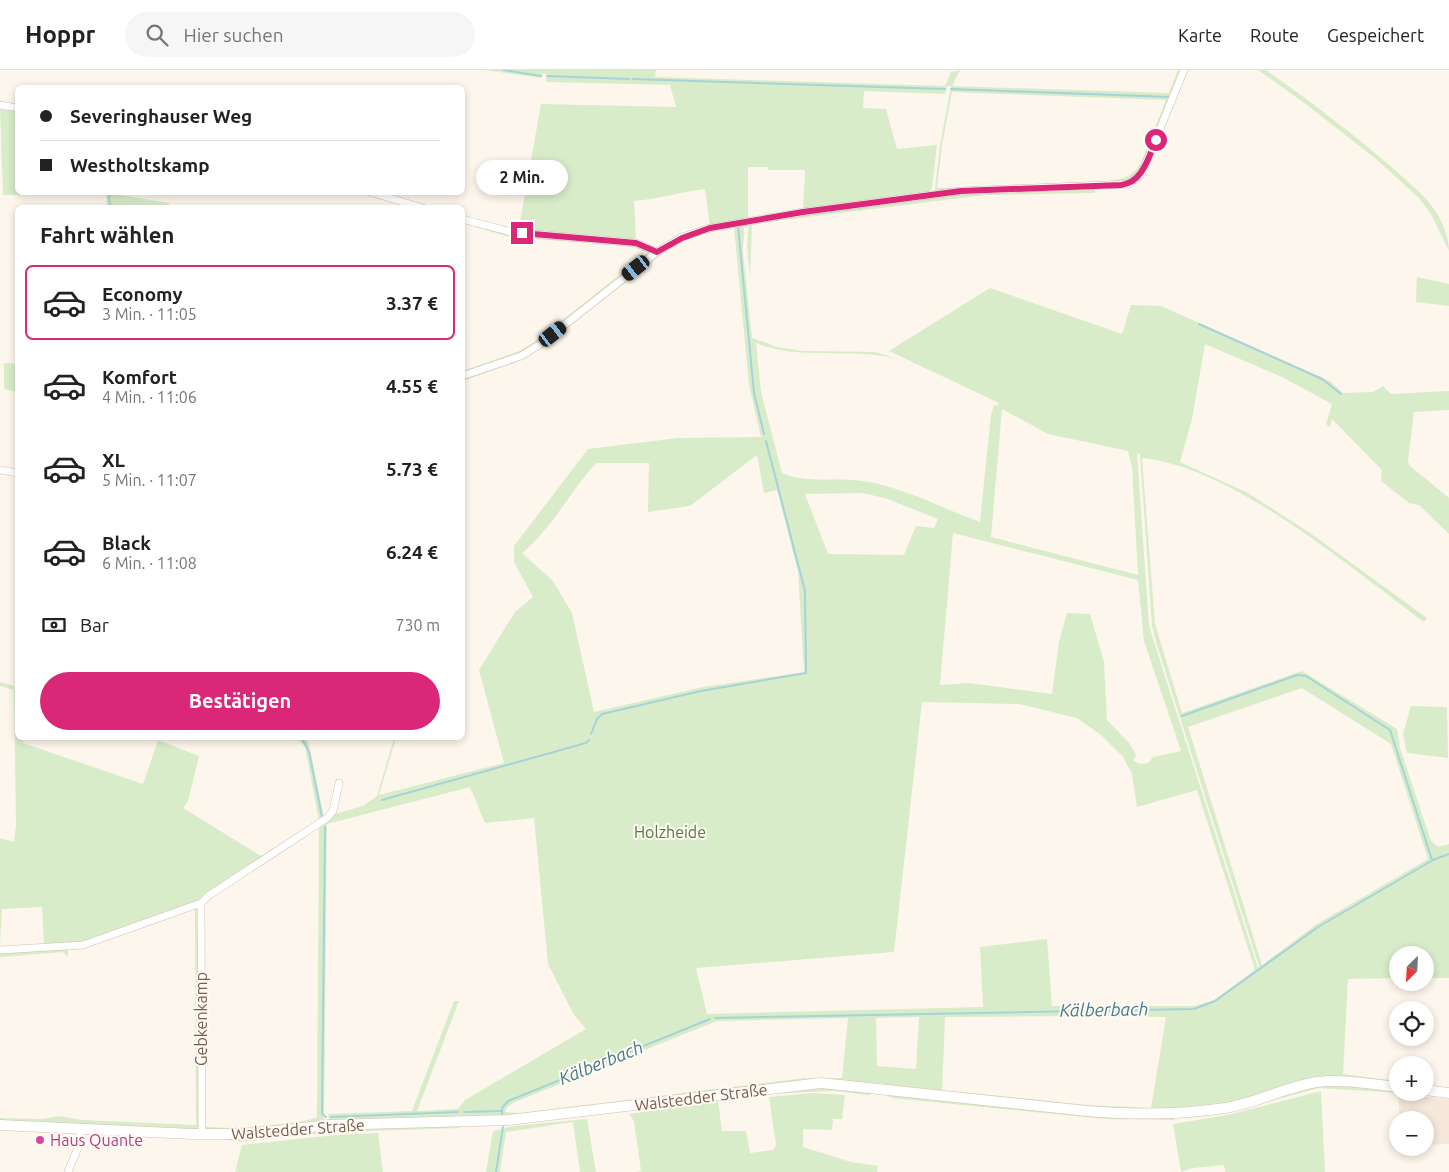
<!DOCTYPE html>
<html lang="de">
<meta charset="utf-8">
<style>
body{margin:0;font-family:Ubuntu,sans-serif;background:#f6f6f6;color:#222;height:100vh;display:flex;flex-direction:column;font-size:19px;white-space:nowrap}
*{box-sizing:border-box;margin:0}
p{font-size:16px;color:#767676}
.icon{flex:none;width:28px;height:28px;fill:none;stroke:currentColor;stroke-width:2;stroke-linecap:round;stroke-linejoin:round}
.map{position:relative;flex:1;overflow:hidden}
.details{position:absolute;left:15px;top:135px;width:450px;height:535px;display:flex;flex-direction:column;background:#fff;border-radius:8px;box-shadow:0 2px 8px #0003}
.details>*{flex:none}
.hud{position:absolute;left:15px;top:15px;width:450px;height:110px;border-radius:8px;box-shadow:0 2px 8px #0003;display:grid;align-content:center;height:110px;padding:0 25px;background:#fff}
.needle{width:32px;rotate:204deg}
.fabs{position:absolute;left:1389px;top:876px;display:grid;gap:10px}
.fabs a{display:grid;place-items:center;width:45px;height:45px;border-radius:50%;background:#fff;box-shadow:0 2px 8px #0003;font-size:25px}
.end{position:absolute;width:22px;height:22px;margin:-11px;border:6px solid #db2777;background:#fff;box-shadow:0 0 0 2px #fff}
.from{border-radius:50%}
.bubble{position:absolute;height:35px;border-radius:18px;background:#fff;box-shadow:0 2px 8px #0003;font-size:16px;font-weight:700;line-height:35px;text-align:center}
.car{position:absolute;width:15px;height:30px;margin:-15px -8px;border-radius:6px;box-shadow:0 0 4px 1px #0007;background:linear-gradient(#222 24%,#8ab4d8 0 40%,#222 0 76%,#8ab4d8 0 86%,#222 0)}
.hud b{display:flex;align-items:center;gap:18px;height:48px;font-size:19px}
.hud b+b{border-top:1px solid #e0e0e0}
.hud i{width:12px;height:12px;background:#222}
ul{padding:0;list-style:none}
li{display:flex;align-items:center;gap:15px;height:75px;margin:0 10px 8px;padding:0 15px;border:2px solid transparent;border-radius:8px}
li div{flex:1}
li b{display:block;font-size:19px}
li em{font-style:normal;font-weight:700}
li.active{border-color:#db2777}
li>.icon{width:45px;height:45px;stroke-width:1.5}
h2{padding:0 25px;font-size:22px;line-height:60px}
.pay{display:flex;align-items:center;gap:12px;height:55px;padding:0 25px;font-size:19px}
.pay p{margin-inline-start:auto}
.cta{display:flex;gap:10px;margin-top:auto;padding:10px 25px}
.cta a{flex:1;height:58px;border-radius:30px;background:#db2777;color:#fff;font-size:20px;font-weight:700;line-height:58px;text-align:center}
header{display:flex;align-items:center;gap:30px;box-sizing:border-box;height:70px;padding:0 25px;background:#fff;border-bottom:1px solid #e0e0e0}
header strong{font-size:24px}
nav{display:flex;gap:28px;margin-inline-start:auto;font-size:18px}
.search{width:350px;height:45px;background:#f6f6f6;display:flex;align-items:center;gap:12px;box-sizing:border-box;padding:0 18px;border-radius:28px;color:#767676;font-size:19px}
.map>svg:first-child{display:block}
</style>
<header>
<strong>Hoppr</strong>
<div class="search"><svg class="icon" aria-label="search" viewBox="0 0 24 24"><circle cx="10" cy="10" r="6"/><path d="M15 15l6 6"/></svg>Hier suchen</div>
<nav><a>Karte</a><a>Route</a><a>Gespeichert</a></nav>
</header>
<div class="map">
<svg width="1449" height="1102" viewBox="0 0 1449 1102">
<rect width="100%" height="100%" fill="#fdf6ec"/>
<polygon fill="#f5e8da" points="1403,1024 1449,1029 1449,1074 1425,1075 1425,1050 1400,1050 1398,1027"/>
<g fill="#d8ecc9" fill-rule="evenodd">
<path d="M485,0H656L655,7L945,16L951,2L960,0L952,16L1169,23L1178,0H1182L1142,99L1128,112L937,122L935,118L940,75L951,16H947L945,24L864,21L863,38L886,39L897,79L937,75L932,118L929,122L803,141L805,100H768V97H748V148L710,156L705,119C681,122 659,129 634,131L636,171L523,161L519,157L541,34L676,37L670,15L546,12L547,4L543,3L541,8ZM952,22L1166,30L1141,93C1133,105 1126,108 1112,111L937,118L942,75Z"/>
<path d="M1258,0H1266C1311,32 1355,65 1396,101C1410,114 1426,126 1436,142C1443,153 1449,168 1449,181L1431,144L1418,127L1376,89L1307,35Z"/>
<polygon points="0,37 17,40 18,122 106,123 169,133 168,137 107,137 106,124 3,125"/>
<polygon points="1095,119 1095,123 985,125 752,154 750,207 747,176 749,153 963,123"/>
<polygon points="462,150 509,163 640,175 650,183 649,186 538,273 521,284 463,305 463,301 519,281 536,271 647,183 634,177 615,175 509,167 463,153"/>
<path d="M740,153L744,159L743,182L752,268L777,277L803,281L875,282L898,289C852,277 801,291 756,273L761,322L782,403C806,414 837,407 863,411C903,417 942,438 980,452L991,345L994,335L997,336L999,333L889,281L990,218L1122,264L1131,235L1161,236L1330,311L1343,323L1373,322L1383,316L1391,324L1449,321V340L1414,342L1408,391L1409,395L1449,428V464L1419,435L1409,433L1381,411L1382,400L1332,349L1330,357L1326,354L1332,334L1282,307L1205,274L1192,349L1180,392L1248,423L1310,463L1427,548L1424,552C1351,498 1233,397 1142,388L1155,554L1182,643L1302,601L1397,659L1400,678L1431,771L1438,777L1449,774V908H1425V885H1398L1397,908L1348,909L1343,1004L1397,1011V1014L1343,1009H1320L1226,1034L1151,1041L1088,1039L888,1018L881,1013L875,1016L821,1010L512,1047L466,1049L459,1045L454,1049L332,1053L329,1050L328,1044L412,1041L454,931H459L417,1041L458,1039L465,1030L586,959L574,945L548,894L534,748L485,753L470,717L327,754L324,1053L250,1062L204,1061L202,1055C213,1062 306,1054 317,1047L319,755L331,745L363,736L377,726L394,668H396L379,725L504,693L479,600L515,542L533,527L514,492V476L588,379L678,368L761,367L749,315L734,157L698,165L675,174L540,279L519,291L463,311V308L518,289L539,279L673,173L696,164ZM1002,339L1048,364L1128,381L1132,397L1138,505L991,467ZM1137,383L1140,384L1152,555L1156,572L1259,896L1258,898L1149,556ZM757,385L764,423L777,420L798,502L804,602L703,617L594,642L572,543L553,511L522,483C551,460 571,420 596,393H649L648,442L690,436ZM862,423L885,428L938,449L934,458L916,456L904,485L828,484L805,424ZM953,463L1138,510L1144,571L1181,681L1153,687L1148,693L1141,694L1133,691L1136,685L1130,674L1107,650L1104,592L1090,544L1067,543L1059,572L1052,624L969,613L940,615ZM1302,618L1391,674L1428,789L1317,854L1262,895L1188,657ZM922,632L1019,634L1077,648L1101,665L1123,687L1132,704L1137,737L1197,720L1255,900L1214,930L1195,936H1052L1047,869L980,877L983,937L707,944L696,898L894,882ZM1099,946L1166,947L1151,1038L1088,1035L942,1020L945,947ZM919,947L916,999L877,996L876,948ZM848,948L842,1008H805L520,1043L505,1042L507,1037L515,1032L717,951Z"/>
<polygon points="1417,207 1449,214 1449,236 1416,232"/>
<polygon points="4,293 17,294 17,322 4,319"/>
<polygon points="0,612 14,616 14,619 17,622 18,668 23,668 23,673 143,714 158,670 199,686 188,731 183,738 261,786 267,784 199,831 82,873 44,876 42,837 2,839 0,874 0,768 14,772 16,756 14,620 0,616"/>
<polygon points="1411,636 1447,637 1448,688 1407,683 1403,664"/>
<polygon points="297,668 305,668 309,674 324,747 319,751 305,677"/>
<polygon points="198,837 198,1060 0,1052 0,1048 42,1049 59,1046 82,1050 196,1055 195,838"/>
<polygon points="68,878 68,887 63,882 0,887 0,883"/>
<polygon points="1337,1014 1397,1021 1399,1023 1319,1018 1264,1033 1305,1017"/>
<polygon points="814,1016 876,1023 868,1025 834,1021 764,1024"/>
<polygon points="1321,1021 1325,1102 1225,1102 1224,1095 1193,1098 1181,1102 1173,1054 1228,1045"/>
<polygon points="814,1023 845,1025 842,1049 833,1049 832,1060 803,1059 803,1077 851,1092 878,1096 877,1102 636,1102 641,1101 634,1051 629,1044 718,1031 722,1061 746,1061 750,1083 773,1080 776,1075 769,1027"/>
<polygon points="886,1024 1175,1047 1175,1050 1105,1049 892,1028 886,1026"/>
<polygon points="587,1049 596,1102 580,1102 573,1052 506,1062 500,1102 486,1102 493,1061 513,1056"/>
<polygon points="459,1055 459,1058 335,1062 241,1072 222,1069 320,1060"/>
<polygon points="378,1063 383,1102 235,1102 242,1075 335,1065"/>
</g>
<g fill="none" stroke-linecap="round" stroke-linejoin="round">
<g stroke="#a5d3da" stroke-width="2">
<polyline points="503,0 541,6"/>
<polyline points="547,6 629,9"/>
<polyline points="633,9 945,19"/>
<polyline points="951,19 1170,27"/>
<polyline points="109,125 110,138"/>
<polyline points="738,156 754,323 764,364"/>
<polyline points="1199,254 1322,309 1341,324"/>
<polyline points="1182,646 1297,605 1306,606 1390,660 1432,790"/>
<polyline points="591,664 597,649 602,644 701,621 806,603 805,521 766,371"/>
<polyline points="302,668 309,682 322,747"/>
<polyline points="382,730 586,673 589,670"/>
<polyline points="325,757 322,1044 326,1047"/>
<polyline points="715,948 1194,939 1215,931 1318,857 1433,790 1449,784"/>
<polyline points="464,1042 501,1041"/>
<polyline points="502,1045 502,1038 508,1031 710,949"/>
<polyline points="331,1047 458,1042"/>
<polyline points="496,1102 503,1057"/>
</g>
<g stroke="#d1beb0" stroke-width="8">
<g id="street">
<polyline points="0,35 18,38"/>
<polyline points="370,122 423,138"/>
<polyline points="462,149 511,162 636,173 657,182"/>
<polyline points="462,306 521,286 539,275 657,182 682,167 710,158 803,142 961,121 1129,114 1142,103 1184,0"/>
<polyline points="0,400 18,403"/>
<polyline points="201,833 208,826 327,748 333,741 339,713"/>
<polyline points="0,880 83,875 201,833 202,1064"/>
<polyline points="68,1102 79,1075 81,1059"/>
</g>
</g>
<g stroke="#d6c0b0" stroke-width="11">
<g id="secondary">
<polyline points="1425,1020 1449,1023"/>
<path d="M0,1055L193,1064H251L328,1055L508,1050L821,1013L1087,1041C1134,1045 1179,1045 1225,1038C1257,1033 1285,1017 1317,1012C1343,1009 1371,1014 1398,1017"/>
</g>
</g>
<use href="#street" stroke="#fff" stroke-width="7"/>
<use href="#secondary" stroke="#fff" stroke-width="10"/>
</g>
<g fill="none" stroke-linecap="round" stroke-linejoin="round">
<path stroke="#db2777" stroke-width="6" d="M522,163L636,173L657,182L682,168L710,158L803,142L961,121L1121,115C1143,112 1148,88 1156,70"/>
</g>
<circle fill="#d1479c" stroke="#fffaf3" stroke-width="2" cx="40" cy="1070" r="5"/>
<g text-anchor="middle" stroke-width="4" stroke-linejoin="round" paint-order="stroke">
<g font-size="16" fill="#537a41" stroke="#fffaf3">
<text x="670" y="768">Holzheide</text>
</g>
<g font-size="16" fill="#7a5c4d" stroke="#fffaf3">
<text transform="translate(201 949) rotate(-90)" y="6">Gebkenkamp</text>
<text transform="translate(701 1027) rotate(-7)" y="6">Walstedder Straße</text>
<text transform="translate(298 1059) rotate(-4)" y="6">Walstedder Straße</text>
</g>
<g font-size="16" fill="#b23c85" stroke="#fffaf3" text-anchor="start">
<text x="50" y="1076">Haus Quante</text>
</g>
<g font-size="18" font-style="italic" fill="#437c86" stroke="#fffaf3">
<text transform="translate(1104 940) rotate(-1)" y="6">Kälberbach</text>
<text transform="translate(601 993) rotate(-22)" y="6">Kälberbach</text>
</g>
</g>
</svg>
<div class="fabs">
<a><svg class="needle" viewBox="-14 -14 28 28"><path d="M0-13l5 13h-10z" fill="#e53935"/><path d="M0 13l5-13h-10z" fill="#767676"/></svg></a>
<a><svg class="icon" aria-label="locate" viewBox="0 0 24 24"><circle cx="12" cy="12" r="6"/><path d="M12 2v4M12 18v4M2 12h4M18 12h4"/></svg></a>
<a>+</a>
<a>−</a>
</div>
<i class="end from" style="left:1156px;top:70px"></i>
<i class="end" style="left:522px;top:163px"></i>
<div class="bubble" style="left:476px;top:90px;width:92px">2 Min.</div>
<i class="car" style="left:636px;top:198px;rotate:232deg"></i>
<i class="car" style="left:553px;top:264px;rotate:52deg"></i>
<div class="hud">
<b><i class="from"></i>Severinghauser Weg</b>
<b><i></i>Westholtskamp</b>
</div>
<section class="details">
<h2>Fahrt wählen</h2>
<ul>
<li class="active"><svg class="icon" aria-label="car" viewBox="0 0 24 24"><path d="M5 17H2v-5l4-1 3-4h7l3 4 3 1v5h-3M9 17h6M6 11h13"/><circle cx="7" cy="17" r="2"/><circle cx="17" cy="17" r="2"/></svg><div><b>Economy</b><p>3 Min. · 11:05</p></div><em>3.37 €</em></li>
<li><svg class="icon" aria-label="car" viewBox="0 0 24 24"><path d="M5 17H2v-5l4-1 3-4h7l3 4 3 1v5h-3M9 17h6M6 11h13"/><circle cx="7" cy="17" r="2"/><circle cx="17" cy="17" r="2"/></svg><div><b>Komfort</b><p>4 Min. · 11:06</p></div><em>4.55 €</em></li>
<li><svg class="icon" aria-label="car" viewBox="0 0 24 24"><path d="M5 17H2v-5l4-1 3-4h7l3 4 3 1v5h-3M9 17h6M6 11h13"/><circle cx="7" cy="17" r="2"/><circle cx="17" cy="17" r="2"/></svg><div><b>XL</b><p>5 Min. · 11:07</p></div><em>5.73 €</em></li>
<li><svg class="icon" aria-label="car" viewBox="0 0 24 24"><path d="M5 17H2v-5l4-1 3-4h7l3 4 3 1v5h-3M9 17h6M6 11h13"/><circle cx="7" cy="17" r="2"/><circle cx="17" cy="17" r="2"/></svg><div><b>Black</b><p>6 Min. · 11:08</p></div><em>6.24 €</em></li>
</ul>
<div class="pay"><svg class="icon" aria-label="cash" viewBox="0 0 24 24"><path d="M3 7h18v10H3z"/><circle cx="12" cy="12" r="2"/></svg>Bar<p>730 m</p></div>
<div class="cta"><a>Bestätigen</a></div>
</section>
</div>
